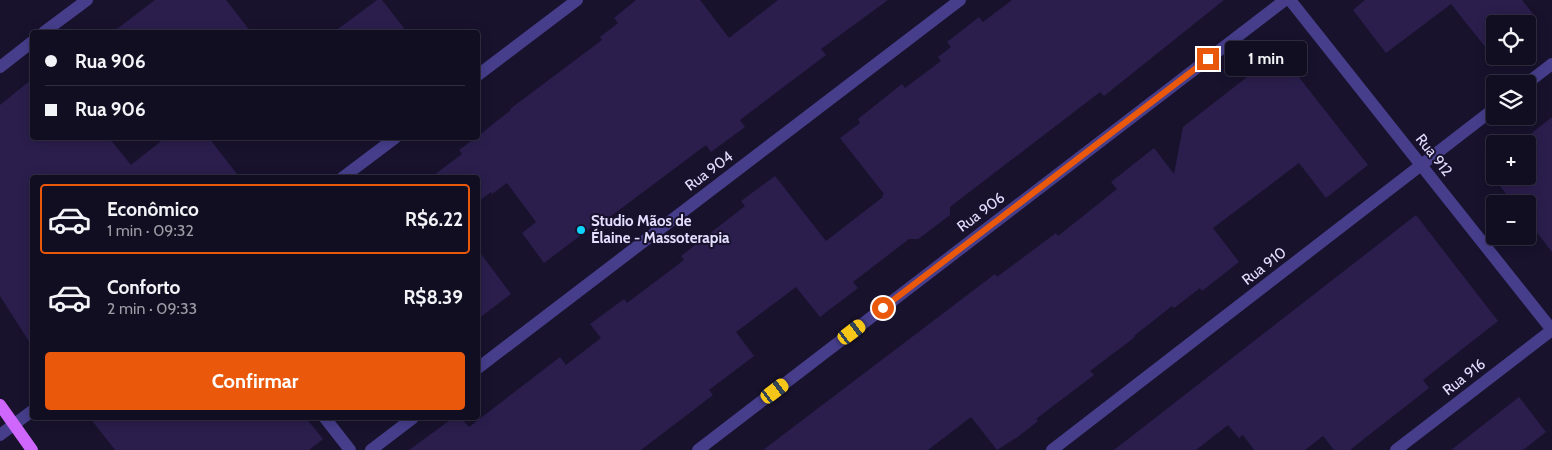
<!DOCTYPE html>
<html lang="pt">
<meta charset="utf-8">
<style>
body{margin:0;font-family:Cabin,sans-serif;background:#1b172a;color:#f1f3f6;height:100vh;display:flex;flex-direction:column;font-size:19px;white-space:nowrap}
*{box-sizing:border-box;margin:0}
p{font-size:16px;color:#9c9ca5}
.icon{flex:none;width:28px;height:28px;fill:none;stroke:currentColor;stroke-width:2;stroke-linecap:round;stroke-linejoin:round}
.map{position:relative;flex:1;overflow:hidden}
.sheet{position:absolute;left:30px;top:175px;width:450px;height:245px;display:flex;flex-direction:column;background:#120e22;border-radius:5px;box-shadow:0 2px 12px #0003,0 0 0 1px #312e40}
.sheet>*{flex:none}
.guide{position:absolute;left:30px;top:30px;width:450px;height:110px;border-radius:5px;box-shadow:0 2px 12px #0003,0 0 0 1px #312e40;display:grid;align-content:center;height:110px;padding:0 15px;background:#120e22}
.fabs{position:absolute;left:1486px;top:15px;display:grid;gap:10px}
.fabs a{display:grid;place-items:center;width:50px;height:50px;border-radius:5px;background:#120e22;box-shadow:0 2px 12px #0003,0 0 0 1px #312e40;font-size:25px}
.end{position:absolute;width:22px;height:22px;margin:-11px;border:6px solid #ea580c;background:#fff;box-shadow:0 0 0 2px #fff}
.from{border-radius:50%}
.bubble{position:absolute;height:35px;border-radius:5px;background:#120e22;box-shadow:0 2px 12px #0003,0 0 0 1px #312e40;font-size:16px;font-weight:800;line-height:35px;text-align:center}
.car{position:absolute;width:15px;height:30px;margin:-15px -8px;border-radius:6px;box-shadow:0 0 4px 1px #0007;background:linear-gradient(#f5c518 24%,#345 0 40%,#f5c518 0 76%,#345 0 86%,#f5c518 0)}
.guide b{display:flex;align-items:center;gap:18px;height:48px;font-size:19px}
.guide b+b{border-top:1px solid #312e40}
.guide i{width:12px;height:12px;background:#f1f3f6}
ul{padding:9px 0 0;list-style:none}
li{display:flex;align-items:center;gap:15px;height:70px;margin:0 10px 8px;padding:0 5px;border:2px solid transparent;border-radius:5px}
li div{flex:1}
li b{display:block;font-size:19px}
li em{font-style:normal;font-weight:800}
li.active{border-color:#ea580c}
li>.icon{width:45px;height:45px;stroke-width:1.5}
.button{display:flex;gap:10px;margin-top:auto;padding:10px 15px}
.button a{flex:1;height:58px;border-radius:5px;background:#ea580c;color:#fff;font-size:20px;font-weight:800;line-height:58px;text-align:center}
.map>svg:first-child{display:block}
</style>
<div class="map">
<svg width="1552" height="450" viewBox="0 0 1552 450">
<rect width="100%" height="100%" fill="#18122d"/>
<g fill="#2b1e4d">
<polygon points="155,0 226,0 251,32 113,32"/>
<polygon points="377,0 382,0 407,32 334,32"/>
<polygon points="636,0 700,0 729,38 778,0 888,0 821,49 826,55 740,120 745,127 711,152 706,145 607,219 605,217 544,263 522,233 536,222 507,183 492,194 491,192 478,202 478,178 430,178 462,154 459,150 475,138 478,138 478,136 511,110 510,109 602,40 600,37 618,23 614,18"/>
<polygon points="1012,0 1224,0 1104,96 1100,92 950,207 950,215 929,231 918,239 909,239 853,282 858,288 820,317 796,287 736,332 754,356 709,390 713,395 641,450 409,450 453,418 461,418 469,427 560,357 566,365 601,338 590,324 624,299 627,303 684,260 681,256 745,206 741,201 775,176 826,241 883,197 882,196 884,194 840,138 860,123 858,119 902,84 905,88 941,61 938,57 951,47 947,42 979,17 983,22"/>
<polygon points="1365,0 1522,0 1533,14 1526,19 1537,33 1528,40 1528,24 1495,24 1495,56 1506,56 1498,63 1451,4 1386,53 1353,10"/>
<polygon points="1279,52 1368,165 1326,198 1299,163 1213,228 1239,262 1202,291 1200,288 1174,308 1172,306 1134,336 1135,337 1090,371 1094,375 1036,419 1038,421 1019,436 997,450 971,417 928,450 763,450 995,274 997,277 1056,233 1058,236 1117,189 1111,182 1154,148 1174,174 1183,127"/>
<polygon points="32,79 32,138 109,138 131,165 165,138 209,138 240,178 32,178 32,346 0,296 0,105"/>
<polygon points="1552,117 1552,252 1528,221 1528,204 1514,204 1486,168 1495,161 1495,176 1528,176 1528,144 1518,144"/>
<polygon points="1416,215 1498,321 1423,380 1429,388 1369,435 1350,450 1334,450 1323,436 1305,450 1254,450 1243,435 1239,438 1228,425 1196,450 1114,450"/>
<polygon points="478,250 511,294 478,319"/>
<polygon points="1519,397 1546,432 1523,450 1451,450"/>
<polygon points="90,418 306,418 323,439 309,450 115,450"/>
</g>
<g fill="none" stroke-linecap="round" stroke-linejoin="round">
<g stroke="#463e8b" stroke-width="12">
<polyline points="1290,0 1552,330"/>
<polyline points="44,32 87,0"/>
<polyline points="0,67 32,42"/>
<polyline points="478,75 577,0"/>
<polyline points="1526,84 1552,64"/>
<polyline points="342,178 395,138"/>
<polyline points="478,368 960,0"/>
<polyline points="325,418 350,450"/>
<polyline points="0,435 32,411"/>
<polyline points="371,450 413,418"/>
<polyline points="698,450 1285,0"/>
<polyline points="1052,450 1495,108"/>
<polyline points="1396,450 1552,330"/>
</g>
<polyline stroke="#cf67fd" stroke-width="12" points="0,405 32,450"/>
</g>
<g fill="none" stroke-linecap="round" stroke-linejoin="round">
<polyline stroke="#ea580c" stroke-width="6" points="883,308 1208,59"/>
</g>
<circle fill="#0dd4fc" stroke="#18122d" stroke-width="2" cx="581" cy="230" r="5"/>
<g text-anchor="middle" stroke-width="4" stroke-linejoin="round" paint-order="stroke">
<g font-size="15" fill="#e4deff" stroke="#18122d">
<text transform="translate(1434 155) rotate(52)" y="5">Rua 912</text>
<text transform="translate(709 171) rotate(-37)" y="5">Rua 904</text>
<text transform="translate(981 212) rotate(-37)" y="5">Rua 906</text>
<text transform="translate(1264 266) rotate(-38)" y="5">Rua 910</text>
<text transform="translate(1464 377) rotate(-38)" y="5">Rua 916</text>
</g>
<g font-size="15" font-weight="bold" fill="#e4deff" stroke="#18122d" text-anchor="start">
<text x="591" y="226">Studio Mãos de<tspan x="591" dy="17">Élaine - Massoterapia</tspan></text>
</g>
</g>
</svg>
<div class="fabs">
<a><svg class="icon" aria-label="locate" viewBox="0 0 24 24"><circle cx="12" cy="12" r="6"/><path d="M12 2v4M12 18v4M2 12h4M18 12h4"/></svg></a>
<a><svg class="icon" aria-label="layers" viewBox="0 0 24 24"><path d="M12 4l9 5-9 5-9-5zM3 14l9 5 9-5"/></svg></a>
<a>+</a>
<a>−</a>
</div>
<i class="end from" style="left:883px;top:308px"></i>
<i class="end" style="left:1208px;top:59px"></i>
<div class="bubble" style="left:1225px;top:41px;width:82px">1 min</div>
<i class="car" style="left:852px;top:332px;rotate:53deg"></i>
<i class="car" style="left:775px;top:391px;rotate:53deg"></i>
<div class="guide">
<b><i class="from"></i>Rua 906</b>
<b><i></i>Rua 906</b>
</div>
<section class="sheet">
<ul>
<li class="active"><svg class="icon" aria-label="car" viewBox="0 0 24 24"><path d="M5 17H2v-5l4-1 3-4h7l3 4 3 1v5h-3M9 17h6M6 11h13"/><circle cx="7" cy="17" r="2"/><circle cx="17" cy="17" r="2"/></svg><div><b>Econômico</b><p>1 min · 09:32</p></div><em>R$6.22</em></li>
<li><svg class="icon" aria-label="car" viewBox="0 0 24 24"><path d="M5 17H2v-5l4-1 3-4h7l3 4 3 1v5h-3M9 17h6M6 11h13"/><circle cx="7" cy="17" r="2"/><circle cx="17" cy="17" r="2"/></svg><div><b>Conforto</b><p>2 min · 09:33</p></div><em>R$8.39</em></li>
</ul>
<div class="button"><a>Confirmar</a></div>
</section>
</div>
